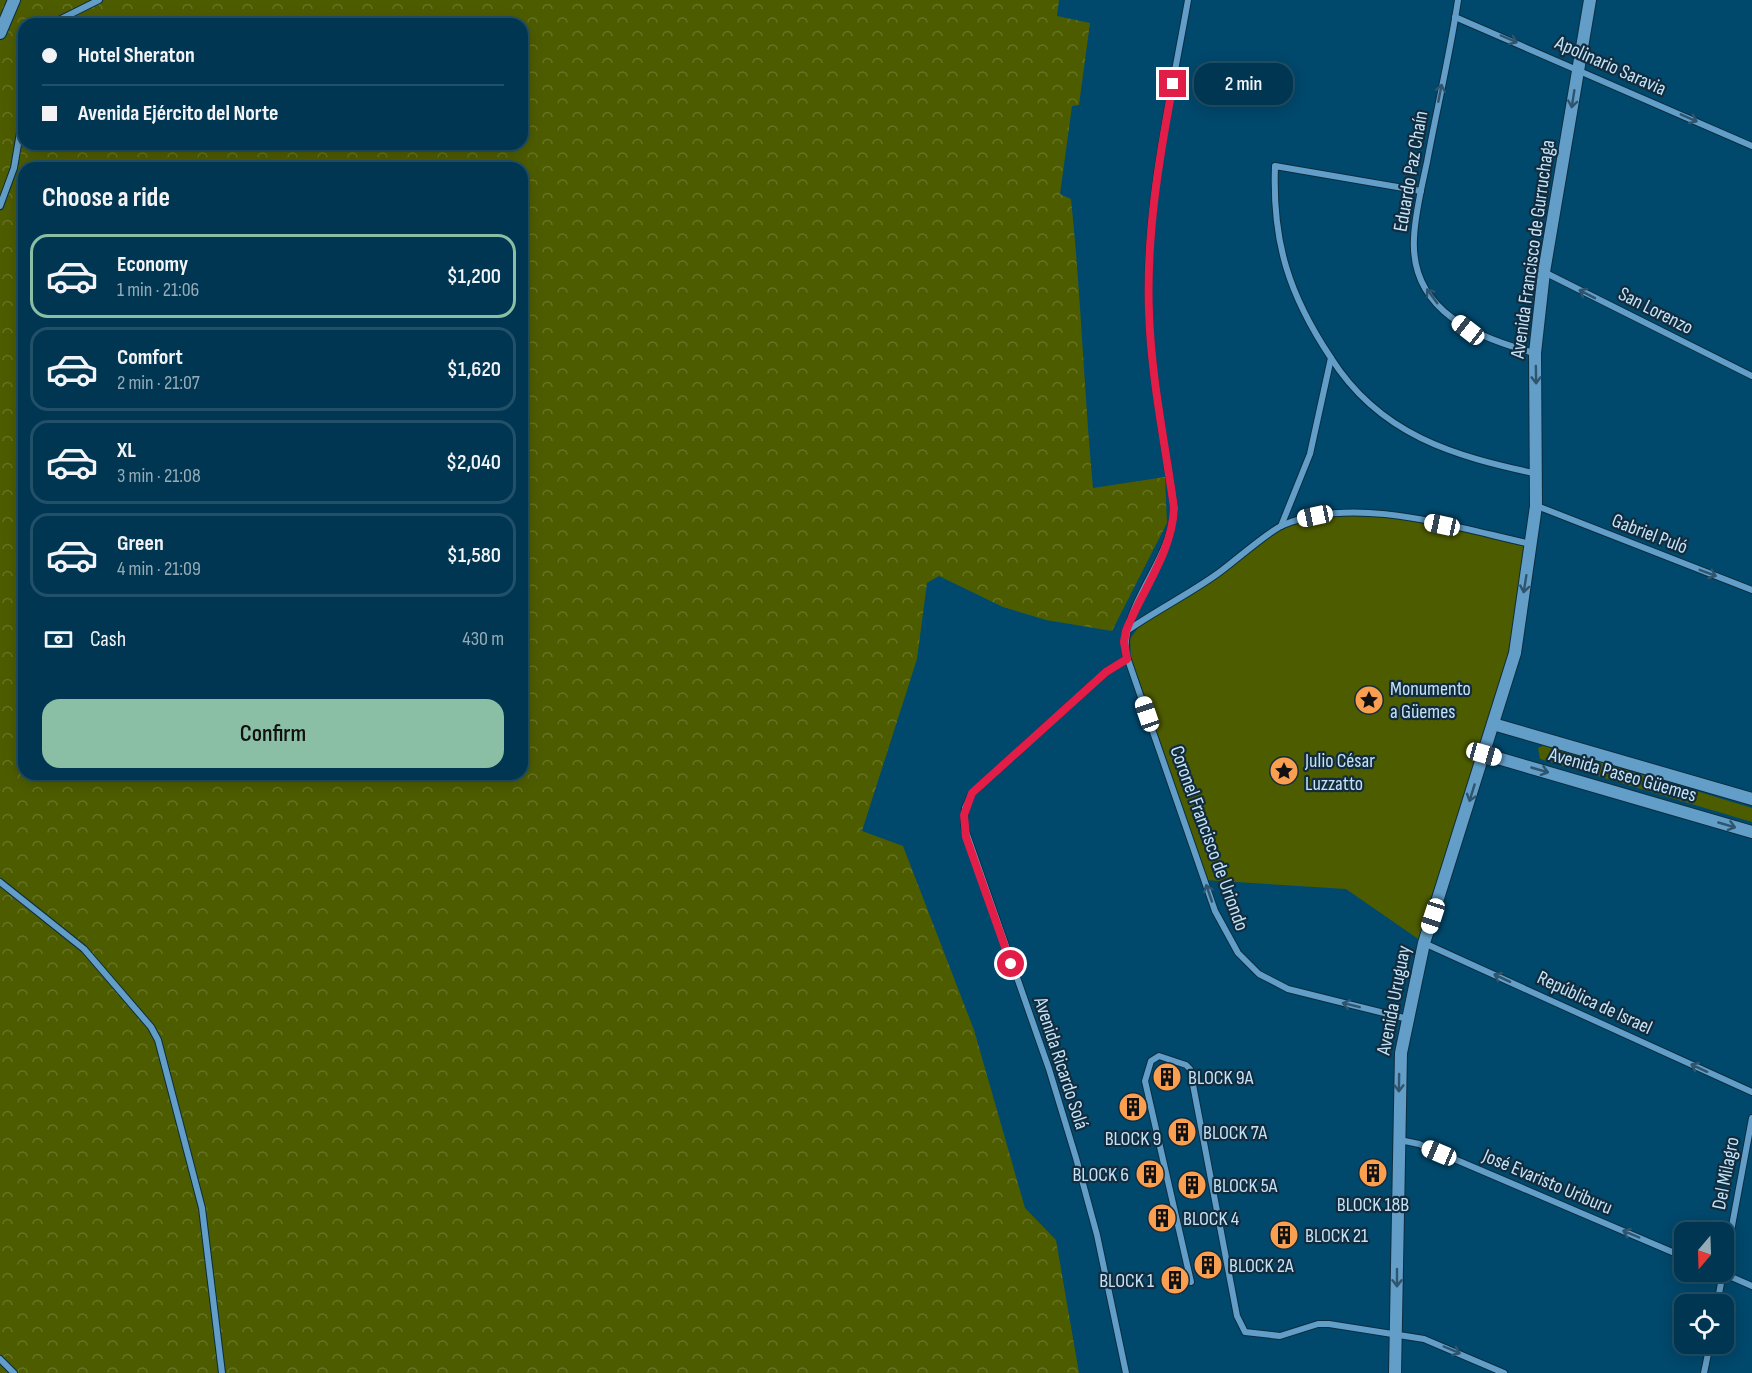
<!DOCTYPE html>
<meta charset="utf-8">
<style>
body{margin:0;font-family:"Sofia Sans Condensed",sans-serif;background:#0e415b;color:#f1f3f6;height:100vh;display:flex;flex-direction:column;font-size:22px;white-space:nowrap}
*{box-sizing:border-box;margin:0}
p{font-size:20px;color:#95abb7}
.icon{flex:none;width:33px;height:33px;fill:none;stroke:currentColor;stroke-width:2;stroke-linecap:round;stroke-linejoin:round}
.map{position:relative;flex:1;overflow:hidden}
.drawer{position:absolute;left:18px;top:162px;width:510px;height:618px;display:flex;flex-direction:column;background:#003651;border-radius:18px;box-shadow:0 3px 15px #0003,0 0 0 2px #225068}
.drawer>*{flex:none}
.guide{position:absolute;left:18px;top:18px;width:510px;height:132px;border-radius:18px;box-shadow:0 3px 15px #0003,0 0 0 2px #225068;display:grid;align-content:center;height:132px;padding:0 24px;background:#003651}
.needle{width:39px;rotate:199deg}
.fabs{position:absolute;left:1674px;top:1222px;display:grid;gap:12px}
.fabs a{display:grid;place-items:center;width:60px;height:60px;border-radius:12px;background:#003651;box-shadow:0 3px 15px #0003,0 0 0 2px #225068;font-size:30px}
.end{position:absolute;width:27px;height:27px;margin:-14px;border:8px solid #e11d48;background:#fff;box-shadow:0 0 0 3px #fff}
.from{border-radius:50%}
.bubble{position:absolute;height:42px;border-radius:18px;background:#003651;box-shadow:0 3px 15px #0003,0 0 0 2px #225068;font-size:20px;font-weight:600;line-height:42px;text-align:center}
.car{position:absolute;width:18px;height:36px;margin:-18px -9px;border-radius:8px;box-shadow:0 0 4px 2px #0007;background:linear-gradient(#fff 24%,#345 0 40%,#fff 0 76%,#345 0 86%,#fff 0)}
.guide b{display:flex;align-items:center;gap:21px;height:57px;font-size:22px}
.guide b+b{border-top:2px solid #225068}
.guide i{width:15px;height:15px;background:#f1f3f6}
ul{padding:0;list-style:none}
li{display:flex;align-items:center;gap:18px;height:84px;margin:0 12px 9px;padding:0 12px;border:3px solid #225068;border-radius:18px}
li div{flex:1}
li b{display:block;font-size:22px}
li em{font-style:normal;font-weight:600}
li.selected{border-color:#8abfa5}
li>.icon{width:54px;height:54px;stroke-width:1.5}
h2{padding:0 24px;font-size:27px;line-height:72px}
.pay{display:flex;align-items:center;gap:15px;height:66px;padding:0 24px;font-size:22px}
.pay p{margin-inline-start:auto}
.action{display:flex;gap:12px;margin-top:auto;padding:12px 24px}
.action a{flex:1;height:69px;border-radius:18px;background:#8abfa5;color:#111;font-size:24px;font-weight:600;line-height:69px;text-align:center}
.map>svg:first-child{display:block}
</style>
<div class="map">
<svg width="1752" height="1373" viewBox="0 0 1752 1373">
<defs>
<pattern id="forest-crowns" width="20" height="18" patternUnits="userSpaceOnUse" patternTransform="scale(1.5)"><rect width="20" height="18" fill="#4e5c00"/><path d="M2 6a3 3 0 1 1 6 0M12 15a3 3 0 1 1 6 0" fill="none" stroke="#667326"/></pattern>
</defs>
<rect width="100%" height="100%" fill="#00486c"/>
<g fill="#4e5c00">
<polygon points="1341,514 1389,515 1531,545 1515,653 1424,943 1346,889 1204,880 1132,673 1130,639 1138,628 1210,579 1281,526 1297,520"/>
<polygon points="1545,745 1752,808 1752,822 1540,759 1538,748"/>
</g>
<path fill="url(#forest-crowns)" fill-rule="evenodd" d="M0,0H1059L1057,16L1090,23L1079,105L1072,106L1060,194L1071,199C1081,295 1084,392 1093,488L1165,477L1167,523L1112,631L1046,620L1003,607L939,576L927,583L917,659L862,831L903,846L974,1030L1025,1208L1056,1240L1079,1373H0ZM24,24H522V144H24ZM24,168H522V774H24Z"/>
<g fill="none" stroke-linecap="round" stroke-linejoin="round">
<g stroke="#0c2d40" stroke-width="8">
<g id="street">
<path d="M1188,0C1170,103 1144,208 1149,313C1151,378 1165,443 1174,508C1172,561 1121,603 1126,654L1215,911L1238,953L1259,974L1288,989L1408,1019"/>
<path d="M1458,0C1450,54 1437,108 1427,162C1422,186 1415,213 1414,238C1410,311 1477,338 1535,353"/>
<polyline points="1455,17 1752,146"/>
<polyline points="51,24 99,0"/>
<polyline points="0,206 14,168 24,109"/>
<polyline points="1544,272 1752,376"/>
<path d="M1331,358C1380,435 1453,456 1538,474"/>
<polyline points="1537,506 1752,590"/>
<path d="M1281,526L1310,454L1331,358C1289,295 1272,242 1275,166L1421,191"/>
<path d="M1128,630C1157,610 1189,594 1217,574C1234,562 1267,532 1283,525C1356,494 1457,528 1531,544"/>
<polyline points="0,882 84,949 151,1027 158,1040 202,1208 222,1373"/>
<polyline points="1424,943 1752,1092"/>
<polyline points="1400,1140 1419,1144 1684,1257"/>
<polyline points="1724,1269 1752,1118"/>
<polyline points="1720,1272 1752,1286"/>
<polyline points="1191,1282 1145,1081 1151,1061 1159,1056 1186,1065 1190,1069 1237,1316 1245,1332 1280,1336 1318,1324 1329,1324 1424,1339 1504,1373"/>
<polyline points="1717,1305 1723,1272"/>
<polyline points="0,1359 14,1373"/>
<polyline points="1126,1373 1097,1235 1076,1158 1049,1069 964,826 965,808 972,793 1106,672 1127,659"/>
<polyline points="1704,1373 1710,1344"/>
</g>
</g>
<g stroke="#0c2d40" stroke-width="14">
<g id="secondary">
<polyline points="0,33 14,0"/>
<polyline points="1493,724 1752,799"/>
<polyline points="1484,754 1752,832"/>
<polyline points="1395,1373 1401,1053 1424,943 1515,653 1536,506 1535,353 1544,272 1590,0"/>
</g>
</g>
<use href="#street" stroke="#629ec7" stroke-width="6"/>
<use href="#secondary" stroke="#629ec7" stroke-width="12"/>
</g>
<defs><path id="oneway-shaft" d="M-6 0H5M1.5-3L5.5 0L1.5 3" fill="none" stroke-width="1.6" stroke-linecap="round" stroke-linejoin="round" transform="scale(1.5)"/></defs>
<g stroke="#2f546d">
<use href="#oneway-shaft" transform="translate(1509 39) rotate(23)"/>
<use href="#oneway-shaft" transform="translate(1440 93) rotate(-79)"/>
<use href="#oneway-shaft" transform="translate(1573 99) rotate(99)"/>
<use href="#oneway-shaft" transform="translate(1689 118) rotate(24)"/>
<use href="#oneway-shaft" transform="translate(1587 294) rotate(-153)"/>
<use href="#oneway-shaft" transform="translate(1432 296) rotate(-126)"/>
<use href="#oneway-shaft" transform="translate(1536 375) rotate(89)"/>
<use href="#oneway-shaft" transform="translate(1708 573) rotate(21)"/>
<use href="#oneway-shaft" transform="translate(1525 584) rotate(99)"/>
<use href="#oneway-shaft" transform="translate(1540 770) rotate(16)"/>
<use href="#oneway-shaft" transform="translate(1472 793) rotate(107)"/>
<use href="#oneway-shaft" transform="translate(1727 825) rotate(16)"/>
<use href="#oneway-shaft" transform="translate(1209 893) rotate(-109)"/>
<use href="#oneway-shaft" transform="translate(1502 978) rotate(-155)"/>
<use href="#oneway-shaft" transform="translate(1351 1005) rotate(-166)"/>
<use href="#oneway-shaft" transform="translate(1699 1068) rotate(-155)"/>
<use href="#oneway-shaft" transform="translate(1399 1083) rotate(91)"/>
<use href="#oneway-shaft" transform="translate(1631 1234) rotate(-157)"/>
<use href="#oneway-shaft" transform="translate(1397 1278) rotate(90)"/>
<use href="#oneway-shaft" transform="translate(1452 1350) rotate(23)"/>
</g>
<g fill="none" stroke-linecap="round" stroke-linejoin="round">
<path stroke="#e11d48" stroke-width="8" d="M1011,964L966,837L964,815L972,793L1106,672L1127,659L1124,642L1126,631C1142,590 1172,553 1174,508C1165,443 1151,377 1149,312C1146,236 1159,158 1173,84"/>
</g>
<defs>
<g id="sight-disc" transform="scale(1.5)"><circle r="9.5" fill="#fa9f4f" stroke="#132c3d"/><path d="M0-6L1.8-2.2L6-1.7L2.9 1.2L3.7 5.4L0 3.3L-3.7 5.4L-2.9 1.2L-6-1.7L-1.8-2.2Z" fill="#111"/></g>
<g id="building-disc" transform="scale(1.5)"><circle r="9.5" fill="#fa9f4f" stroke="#132c3d"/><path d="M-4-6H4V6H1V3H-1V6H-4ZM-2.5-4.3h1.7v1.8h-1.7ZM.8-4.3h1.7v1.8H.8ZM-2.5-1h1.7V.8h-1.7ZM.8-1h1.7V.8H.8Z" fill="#111"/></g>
</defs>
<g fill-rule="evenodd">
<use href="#sight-disc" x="1369" y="700"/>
<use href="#sight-disc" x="1284" y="771"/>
<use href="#building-disc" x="1167" y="1077"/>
<use href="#building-disc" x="1133" y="1107"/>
<use href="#building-disc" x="1182" y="1132"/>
<use href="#building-disc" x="1373" y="1173"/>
<use href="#building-disc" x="1150" y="1174"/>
<use href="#building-disc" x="1192" y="1185"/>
<use href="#building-disc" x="1162" y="1218"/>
<use href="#building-disc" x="1284" y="1235"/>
<use href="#building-disc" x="1208" y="1265"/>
<use href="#building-disc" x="1175" y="1280"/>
</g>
<g text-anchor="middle" stroke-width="4.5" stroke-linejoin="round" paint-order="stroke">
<g font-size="20" fill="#c5e3f8" stroke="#132c3d">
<text transform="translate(1611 65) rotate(24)" y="7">Apolinario Saravia</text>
<text transform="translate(1410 171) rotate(-80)" y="7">Eduardo Paz Chaín</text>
<text transform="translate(1532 249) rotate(-82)" y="7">Avenida Francisco de Gurruchaga</text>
<text transform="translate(1656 310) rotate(27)" y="7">San Lorenzo</text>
<text transform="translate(1650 533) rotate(21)" y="7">Gabriel Puló</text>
<text transform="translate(1623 774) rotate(16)" y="7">Avenida Paseo Güemes</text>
<text transform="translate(1210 838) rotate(70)" y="7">Coronel Francisco de Uriondo</text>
<text transform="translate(1393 1000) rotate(-79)" y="7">Avenida Uruguay</text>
<text transform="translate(1595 1002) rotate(25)" y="7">República de Israel</text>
<text transform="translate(1062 1063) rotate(72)" y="7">Avenida Ricardo Solá</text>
<text transform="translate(1725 1173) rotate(-79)" y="7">Del Milagro</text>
<text transform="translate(1548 1181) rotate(23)" y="7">José Evaristo Uriburu</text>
</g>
<g font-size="20" fill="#c5e3f8" stroke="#132c3d" text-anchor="start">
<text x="1390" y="695">Monumento<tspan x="1390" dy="23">a Güemes</tspan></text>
<text x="1305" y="767">Julio César<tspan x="1305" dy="23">Luzzatto</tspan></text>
<text x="1188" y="1084">BLOCK 9A</text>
<text x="1203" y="1139">BLOCK 7A</text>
<text x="1133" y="1145" text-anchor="middle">BLOCK 9</text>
<text x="1129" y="1181" text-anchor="end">BLOCK 6</text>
<text x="1213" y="1192">BLOCK 5A</text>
<text x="1373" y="1211" text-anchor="middle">BLOCK 18B</text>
<text x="1183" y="1225">BLOCK 4</text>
<text x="1305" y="1242">BLOCK 21</text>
<text x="1229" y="1272">BLOCK 2A</text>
<text x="1154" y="1287" text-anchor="end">BLOCK 1</text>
</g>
</g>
</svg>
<div class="fabs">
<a><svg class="needle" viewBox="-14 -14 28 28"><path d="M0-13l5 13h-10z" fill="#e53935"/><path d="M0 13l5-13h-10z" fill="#95abb7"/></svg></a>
<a><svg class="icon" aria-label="locate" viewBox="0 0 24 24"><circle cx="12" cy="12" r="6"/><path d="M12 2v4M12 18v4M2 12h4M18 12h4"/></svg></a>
</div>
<i class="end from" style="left:1011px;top:964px"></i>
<i class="end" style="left:1173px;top:84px"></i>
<div class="bubble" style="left:1194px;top:63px;width:99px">2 min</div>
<i class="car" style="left:1468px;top:330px;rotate:308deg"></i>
<i class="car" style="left:1315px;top:516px;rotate:258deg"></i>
<i class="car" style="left:1442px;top:525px;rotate:282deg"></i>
<i class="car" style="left:1147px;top:714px;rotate:341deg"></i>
<i class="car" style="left:1484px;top:754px;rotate:106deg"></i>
<i class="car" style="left:1433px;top:916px;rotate:198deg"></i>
<i class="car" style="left:1439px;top:1153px;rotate:293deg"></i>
<div class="guide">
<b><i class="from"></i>Hotel Sheraton</b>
<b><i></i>Avenida Ejército del Norte</b>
</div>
<section class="drawer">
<h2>Choose a ride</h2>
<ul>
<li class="selected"><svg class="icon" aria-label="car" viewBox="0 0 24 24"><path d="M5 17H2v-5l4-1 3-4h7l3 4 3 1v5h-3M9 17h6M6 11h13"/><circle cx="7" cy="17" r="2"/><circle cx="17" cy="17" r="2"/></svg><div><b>Economy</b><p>1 min · 21:06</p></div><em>$1,200</em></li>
<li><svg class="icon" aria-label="car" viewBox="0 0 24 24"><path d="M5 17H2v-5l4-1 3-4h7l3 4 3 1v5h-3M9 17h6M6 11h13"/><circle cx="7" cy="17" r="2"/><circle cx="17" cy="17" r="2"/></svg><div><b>Comfort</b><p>2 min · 21:07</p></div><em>$1,620</em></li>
<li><svg class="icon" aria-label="car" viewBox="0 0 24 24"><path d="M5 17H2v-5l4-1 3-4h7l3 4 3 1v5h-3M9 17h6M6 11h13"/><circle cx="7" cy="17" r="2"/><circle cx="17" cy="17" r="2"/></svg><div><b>XL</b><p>3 min · 21:08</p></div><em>$2,040</em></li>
<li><svg class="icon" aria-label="car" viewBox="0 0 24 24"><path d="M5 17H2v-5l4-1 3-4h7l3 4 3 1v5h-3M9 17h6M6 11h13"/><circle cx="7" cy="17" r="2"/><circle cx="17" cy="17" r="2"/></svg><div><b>Green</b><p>4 min · 21:09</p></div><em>$1,580</em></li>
</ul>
<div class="pay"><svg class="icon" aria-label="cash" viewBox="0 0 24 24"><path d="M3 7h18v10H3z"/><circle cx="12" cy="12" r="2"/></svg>Cash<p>430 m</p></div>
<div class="action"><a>Confirm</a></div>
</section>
</div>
